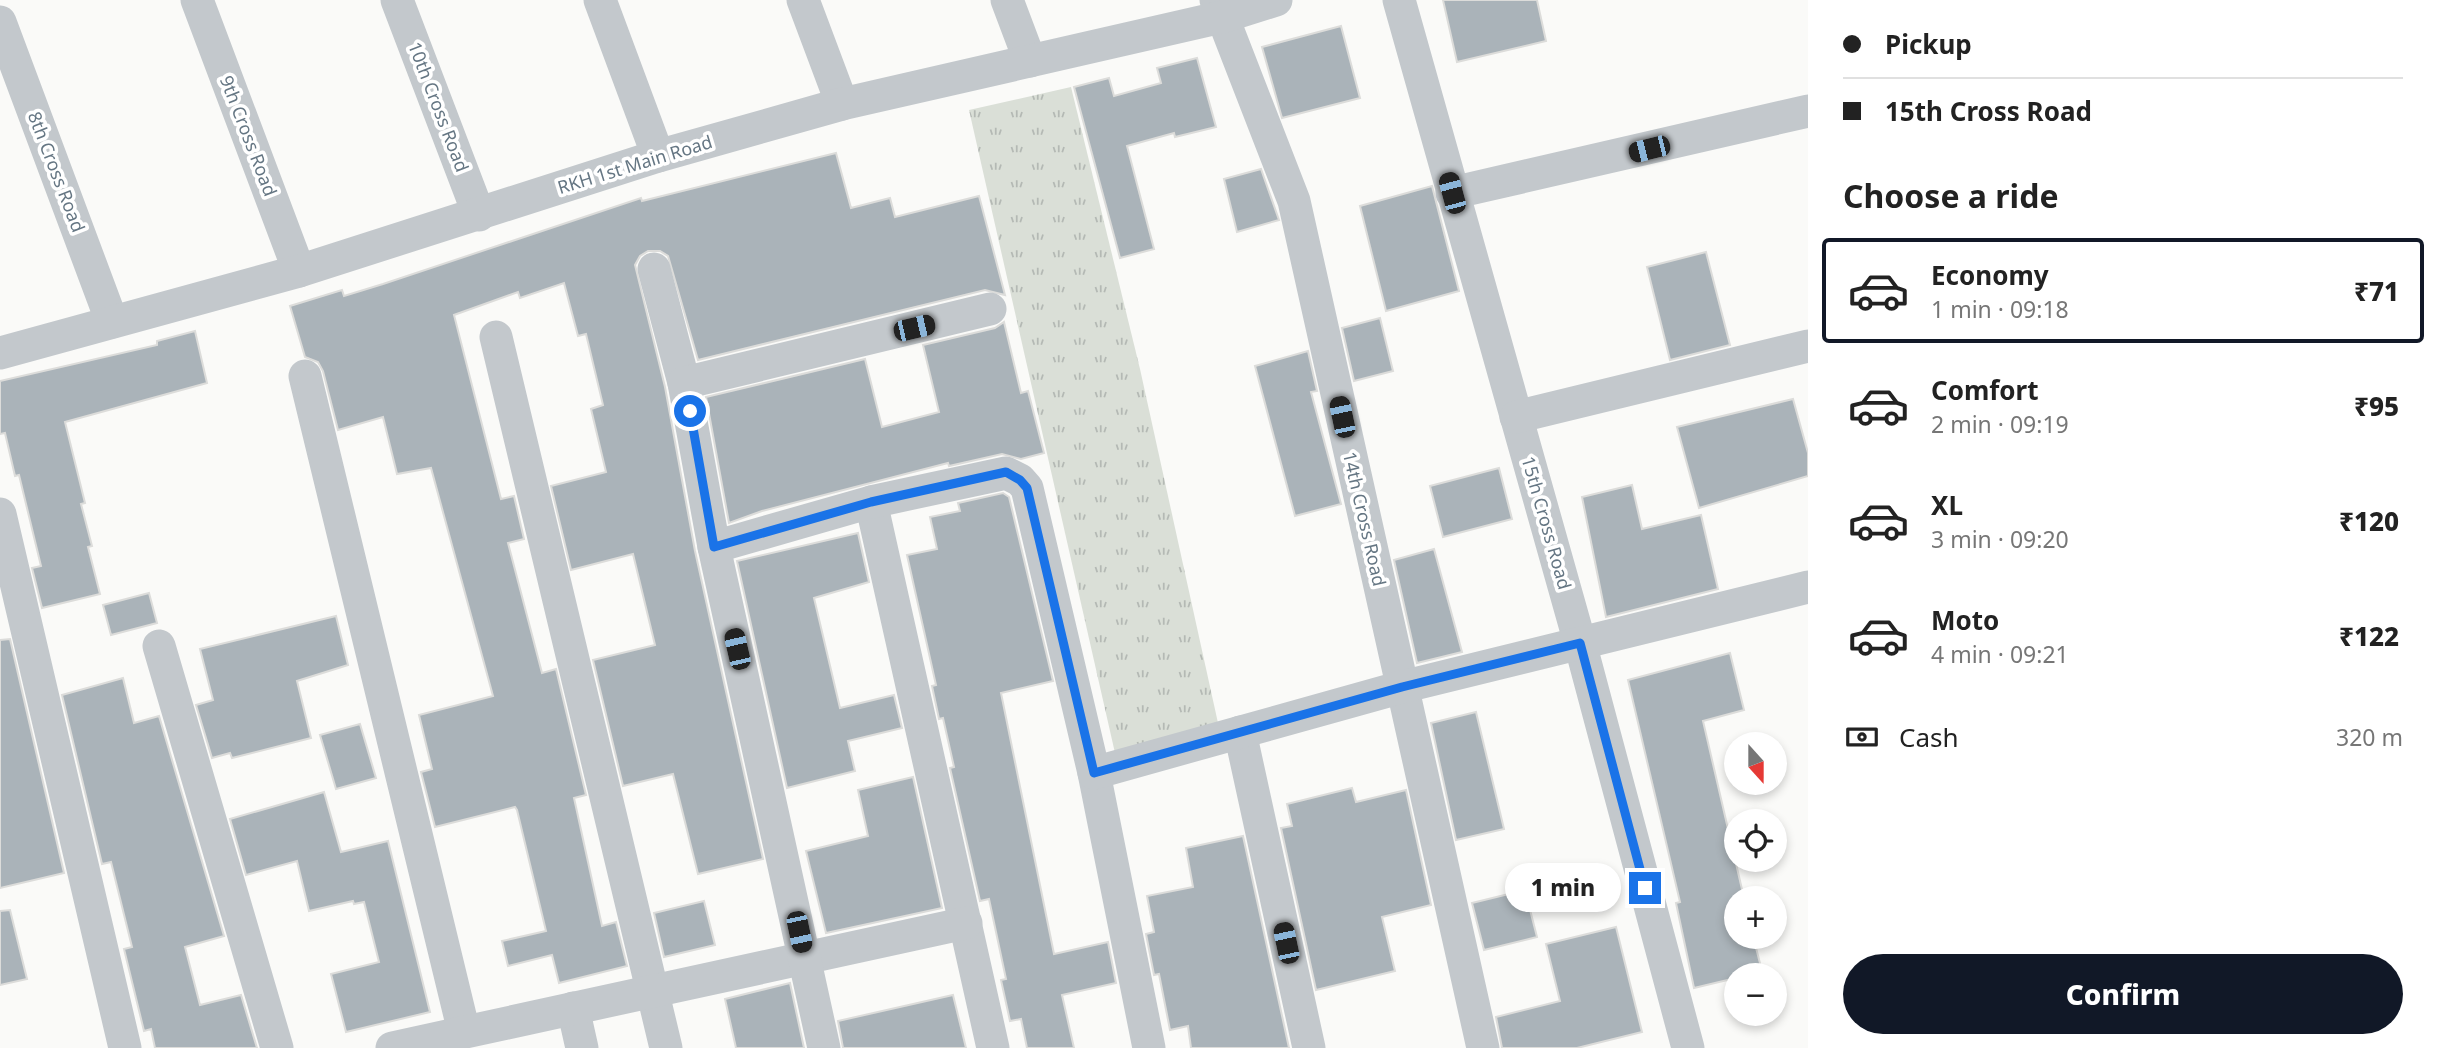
<!DOCTYPE html>
<meta charset="utf-8">
<style>
body{margin:0;font-family:"Noto Sans",sans-serif;background:#f6f6f6;color:#222;height:100vh;display:flex;flex-direction:column;font-size:26px;white-space:nowrap}
*{box-sizing:border-box;margin:0}
p{font-size:23px;color:#767676}
.icon{flex:none;width:38px;height:38px;fill:none;stroke:currentColor;stroke-width:2;stroke-linecap:round;stroke-linejoin:round}
.map{position:relative;flex:1;overflow:hidden}
.sheet{display:flex;flex-direction:column;background:#fff;width:630px}
.sheet>*{flex:none}
.banner{display:grid;align-content:center;height:154px;padding:0 35px;background:#fff}
.needle{width:46px;rotate:159deg}
.controls{position:absolute;left:1724px;top:732px;display:grid;gap:14px}
.controls a{display:grid;place-items:center;width:63px;height:63px;border-radius:50%;background:#fff;box-shadow:0 4px 10px #0003;font-size:35px}
.end{position:absolute;width:32px;height:32px;margin:-16px;border:9px solid #1a73e8;background:#fff;box-shadow:0 0 0 4px #fff}
.from{border-radius:50%}
.bubble{position:absolute;height:49px;border-radius:24px;background:#fff;box-shadow:0 4px 10px #0003;font-size:23px;font-weight:800;line-height:49px;text-align:center}
.car{position:absolute;width:21px;height:42px;margin:-21px -10px;border-radius:9px;box-shadow:0 0 5px 2px #0007;background:linear-gradient(#222 24%,#8ab4d8 0 40%,#222 0 76%,#8ab4d8 0 86%,#222 0)}
.banner b{display:flex;align-items:center;gap:24px;height:66px;font-size:26px}
.banner b+b{border-top:2px solid #e0e0e0}
.banner i{width:18px;height:18px;background:#222}
ul{padding:0;list-style:none}
li{display:flex;align-items:center;gap:21px;height:105px;margin:0 14px 10px;padding:0 21px;border:4px solid transparent;border-radius:7px}
li div{flex:1}
li b{display:block;font-size:26px}
li em{font-style:normal;font-weight:800}
li.on{border-color:#111827}
li>.icon{width:63px;height:63px;stroke-width:1.5}
h2{padding:0 35px;font-size:32px;line-height:84px}
.pay{display:flex;align-items:center;gap:18px;height:77px;padding:0 35px;font-size:26px}
.pay p{margin-inline-start:auto}
.cta{display:flex;gap:14px;margin-top:auto;padding:14px 35px}
.cta a{flex:1;height:80px;border-radius:42px;background:#111827;color:#fff;font-size:28px;font-weight:800;line-height:80px;text-align:center}
main{display:flex;flex:1;min-height:0}
.map>svg:first-child{display:block}
</style>
<main>
<div class="map">
<svg width="1808" height="1048" viewBox="0 0 1808 1048">
<defs>
<pattern id="grass-tufts" width="24" height="20" patternUnits="userSpaceOnUse" patternTransform="scale(1.75)"><rect width="24" height="20" fill="#dadfd7"/><path d="M3 7l-1-3M5 7V3M7 7l1-3M15 17l-1-3M17 17v-4M19 17l1-3" fill="none" stroke="#b4b9b4"/></pattern>
</defs>
<rect width="100%" height="100%" fill="#fafaf8"/>
<polygon fill="url(#grass-tufts)" points="1071,87 1140,369 1218,723 1115,753 969,110"/>
<g fill="#aab3b9" stroke="#dcdcda" stroke-width="2">
<polygon points="1443,0 1537,0 1546,41 1457,62"/>
<polygon points="1341,26 1360,98 1282,118 1262,47"/>
<polygon points="1197,58 1216,127 1175,137 1174,133 1127,146 1154,249 1120,258 1074,87 1109,78 1114,96 1161,83 1157,68"/>
<polygon points="836,153 851,208 890,198 895,217 979,196 1005,295 985,290 698,360 668,256 660,251 648,251 640,256 635,265 665,387 695,551 763,859 698,874 673,774 623,786 593,660 655,645 633,554 571,570 551,486 606,472 591,409 603,405 586,334 578,336 564,283 520,298 518,292 454,315 501,499 514,496 524,539 508,543 542,673 556,669 586,795 574,798 602,926 616,922 627,966 559,983 552,955 508,966 502,941 546,931 517,810 515,807 435,827 421,772 432,769 419,715 493,696 431,468 397,474 383,417 338,430 323,371 318,362 305,357 290,306 342,290 344,296 383,284 641,198 642,201"/>
<polygon points="1261,169 1279,220 1237,232 1224,179"/>
<polygon points="1432,186 1459,291 1386,311 1360,206"/>
<polygon points="1706,252 1730,345 1670,360 1647,267"/>
<polygon points="1380,318 1393,371 1354,381 1342,328"/>
<polygon points="1004,322 1021,393 1028,391 1044,453 1021,459 1002,454 949,466 948,463 762,511 729,523 706,397 865,359 882,427 939,412 923,345 995,328"/>
<polygon points="195,331 207,383 65,422 85,503 81,504 92,546 88,547 100,594 42,608 32,568 41,566 19,475 15,476 5,433 0,434 0,381 157,345 157,341"/>
<polygon points="1308,351 1317,391 1311,392 1341,504 1295,516 1255,366"/>
<polygon points="1793,399 1808,453 1808,476 1699,508 1677,427"/>
<polygon points="1499,468 1512,519 1443,537 1430,486"/>
<polygon points="1632,485 1642,529 1701,515 1718,589 1606,617 1582,497"/>
<polygon points="1003,493 1009,497 1053,681 1001,693 1054,954 1108,942 1116,983 1062,995 1074,1048 1027,1048 1021,1019 1010,1021 1001,980 1006,979 989,899 980,901 950,768 954,767 943,718 939,719 932,686 936,685 907,555 937,549 930,517 960,511 958,503"/>
<polygon points="858,533 869,582 814,598 840,708 894,695 902,728 848,741 855,771 787,788 737,561"/>
<polygon points="1434,549 1462,652 1417,663 1394,560"/>
<polygon points="149,593 157,623 111,635 103,605"/>
<polygon points="336,616 348,665 297,681 311,738 232,758 230,753 212,758 196,705 213,700 200,649"/>
<polygon points="10,639 64,873 0,888 0,640"/>
<polygon points="1730,653 1744,710 1703,721 1744,898 1736,898 1736,936 1753,936 1762,971 1736,975 1736,978 1694,988 1676,903 1680,902 1628,680"/>
<polygon points="123,678 134,723 159,716 224,936 185,947 200,1005 241,995 257,1048 155,1048 151,1029 144,1031 124,949 132,947 111,862 102,864 62,695"/>
<polygon points="1476,712 1504,829 1456,840 1431,723"/>
<polygon points="360,724 376,778 336,789 320,735"/>
<polygon points="913,777 942,908 826,933 806,851 868,836 858,790"/>
<polygon points="1352,788 1356,802 1406,790 1431,905 1382,917 1395,971 1316,990 1281,828 1292,826 1287,804"/>
<polygon points="324,792 341,852 388,841 430,1012 346,1032 331,974 379,962 364,902 354,904 353,901 309,911 297,861 246,875 230,819"/>
<polygon points="1243,836 1289,1048 1191,1048 1188,1026 1170,1030 1159,974 1154,975 1146,934 1154,932 1147,896 1193,887 1186,848"/>
<polygon points="1525,890 1537,937 1484,950 1472,903"/>
<polygon points="704,901 715,945 664,957 654,913"/>
<polygon points="10,910 27,979 0,985 0,911"/>
<polygon points="1616,927 1642,1032 1577,1048 1502,1048 1496,1017 1560,1001 1546,944"/>
<polygon points="790,983 804,1048 736,1048 725,999"/>
<polygon points="953,995 966,1048 843,1048 838,1021"/>
</g>
<g fill="none" stroke-linecap="round" stroke-linejoin="round">
<g stroke="#c3c8cc" stroke-width="33">
<polyline points="197,0 299,271"/>
<polyline points="397,0 479,215"/>
<polyline points="600,0 658,156"/>
<polyline points="803,0 842,104"/>
<polyline points="1007,0 1030,61"/>
<polyline points="1216,0 1294,201 1483,1048"/>
<polyline points="1399,0 1580,643 1688,1048"/>
<polyline points="0,22 112,322"/>
<polyline points="1452,193 1808,111"/>
<polyline points="654,269 684,383"/>
<polyline points="496,337 666,1048"/>
<polyline points="0,353 299,271 658,156 842,104 1222,17 1276,0"/>
<polyline points="305,376 464,1032"/>
<polyline points="1516,417 1808,346"/>
<polyline points="871,502 993,1048"/>
<polyline points="0,514 125,1048"/>
<polyline points="714,547 871,502 1006,473 1020,480 1027,488 1094,773 1149,1048"/>
<polyline points="159,646 277,1048"/>
<polyline points="1240,732 1309,1048"/>
<polyline points="1094,773 1402,687 1808,587"/>
<polyline points="573,1008 582,1048"/>
<polyline points="392,1048 966,923"/>
<polyline points="824,1048 714,547 684,383 990,309"/>
</g>
</g>
<g fill="none" stroke-linecap="round" stroke-linejoin="round">
<polyline stroke="#1a73e8" stroke-width="9" points="690,411 714,547 871,502 1006,472 1020,480 1027,488 1094,773 1402,687 1580,643 1645,888"/>
</g>
<g text-anchor="middle" stroke-width="7" stroke-linejoin="round" paint-order="stroke">
<g font-size="18" fill="#657683" stroke="#fff">
<text transform="translate(438 107) rotate(69)" y="6">10th Cross Road</text>
<text transform="translate(248 136) rotate(69)" y="6">9th Cross Road</text>
<text transform="translate(635 165) rotate(-17)" y="6">RKH 1st Main Road</text>
<text transform="translate(56 172) rotate(69)" y="6">8th Cross Road</text>
<text transform="translate(1364 519) rotate(77)" y="6">14th Cross Road</text>
<text transform="translate(1546 523) rotate(74)" y="6">15th Cross Road</text>
</g>
</g>
</svg>
<div class="controls">
<a><svg class="needle" viewBox="-14 -14 28 28"><path d="M0-13l5 13h-10z" fill="#e53935"/><path d="M0 13l5-13h-10z" fill="#767676"/></svg></a>
<a><svg class="icon" aria-label="locate" viewBox="0 0 24 24"><circle cx="12" cy="12" r="6"/><path d="M12 2v4M12 18v4M2 12h4M18 12h4"/></svg></a>
<a>+</a>
<a>−</a>
</div>
<i class="end from" style="left:690px;top:411px"></i>
<i class="end" style="left:1645px;top:888px"></i>
<div class="bubble" style="left:1505px;top:863px;width:116px">1 min</div>
<i class="car" style="left:1649px;top:149px;rotate:256deg"></i>
<i class="car" style="left:1452px;top:193px;rotate:345deg"></i>
<i class="car" style="left:914px;top:328px;rotate:77deg"></i>
<i class="car" style="left:1342px;top:417px;rotate:348deg"></i>
<i class="car" style="left:737px;top:649px;rotate:347deg"></i>
<i class="car" style="left:799px;top:932px;rotate:168deg"></i>
<i class="car" style="left:1286px;top:943px;rotate:348deg"></i>
</div>
<section class="sheet">
<div class="banner">
<b><i class="from"></i>Pickup</b>
<b><i></i>15th Cross Road</b>
</div>
<h2>Choose a ride</h2>
<ul>
<li class="on"><svg class="icon" aria-label="car" viewBox="0 0 24 24"><path d="M5 17H2v-5l4-1 3-4h7l3 4 3 1v5h-3M9 17h6M6 11h13"/><circle cx="7" cy="17" r="2"/><circle cx="17" cy="17" r="2"/></svg><div><b>Economy</b><p>1 min · 09:18</p></div><em>₹71</em></li>
<li><svg class="icon" aria-label="car" viewBox="0 0 24 24"><path d="M5 17H2v-5l4-1 3-4h7l3 4 3 1v5h-3M9 17h6M6 11h13"/><circle cx="7" cy="17" r="2"/><circle cx="17" cy="17" r="2"/></svg><div><b>Comfort</b><p>2 min · 09:19</p></div><em>₹95</em></li>
<li><svg class="icon" aria-label="car" viewBox="0 0 24 24"><path d="M5 17H2v-5l4-1 3-4h7l3 4 3 1v5h-3M9 17h6M6 11h13"/><circle cx="7" cy="17" r="2"/><circle cx="17" cy="17" r="2"/></svg><div><b>XL</b><p>3 min · 09:20</p></div><em>₹120</em></li>
<li><svg class="icon" aria-label="car" viewBox="0 0 24 24"><path d="M5 17H2v-5l4-1 3-4h7l3 4 3 1v5h-3M9 17h6M6 11h13"/><circle cx="7" cy="17" r="2"/><circle cx="17" cy="17" r="2"/></svg><div><b>Moto</b><p>4 min · 09:21</p></div><em>₹122</em></li>
</ul>
<div class="pay"><svg class="icon" aria-label="cash" viewBox="0 0 24 24"><path d="M3 7h18v10H3z"/><circle cx="12" cy="12" r="2"/></svg>Cash<p>320 m</p></div>
<div class="cta"><a>Confirm</a></div>
</section>
</main>
